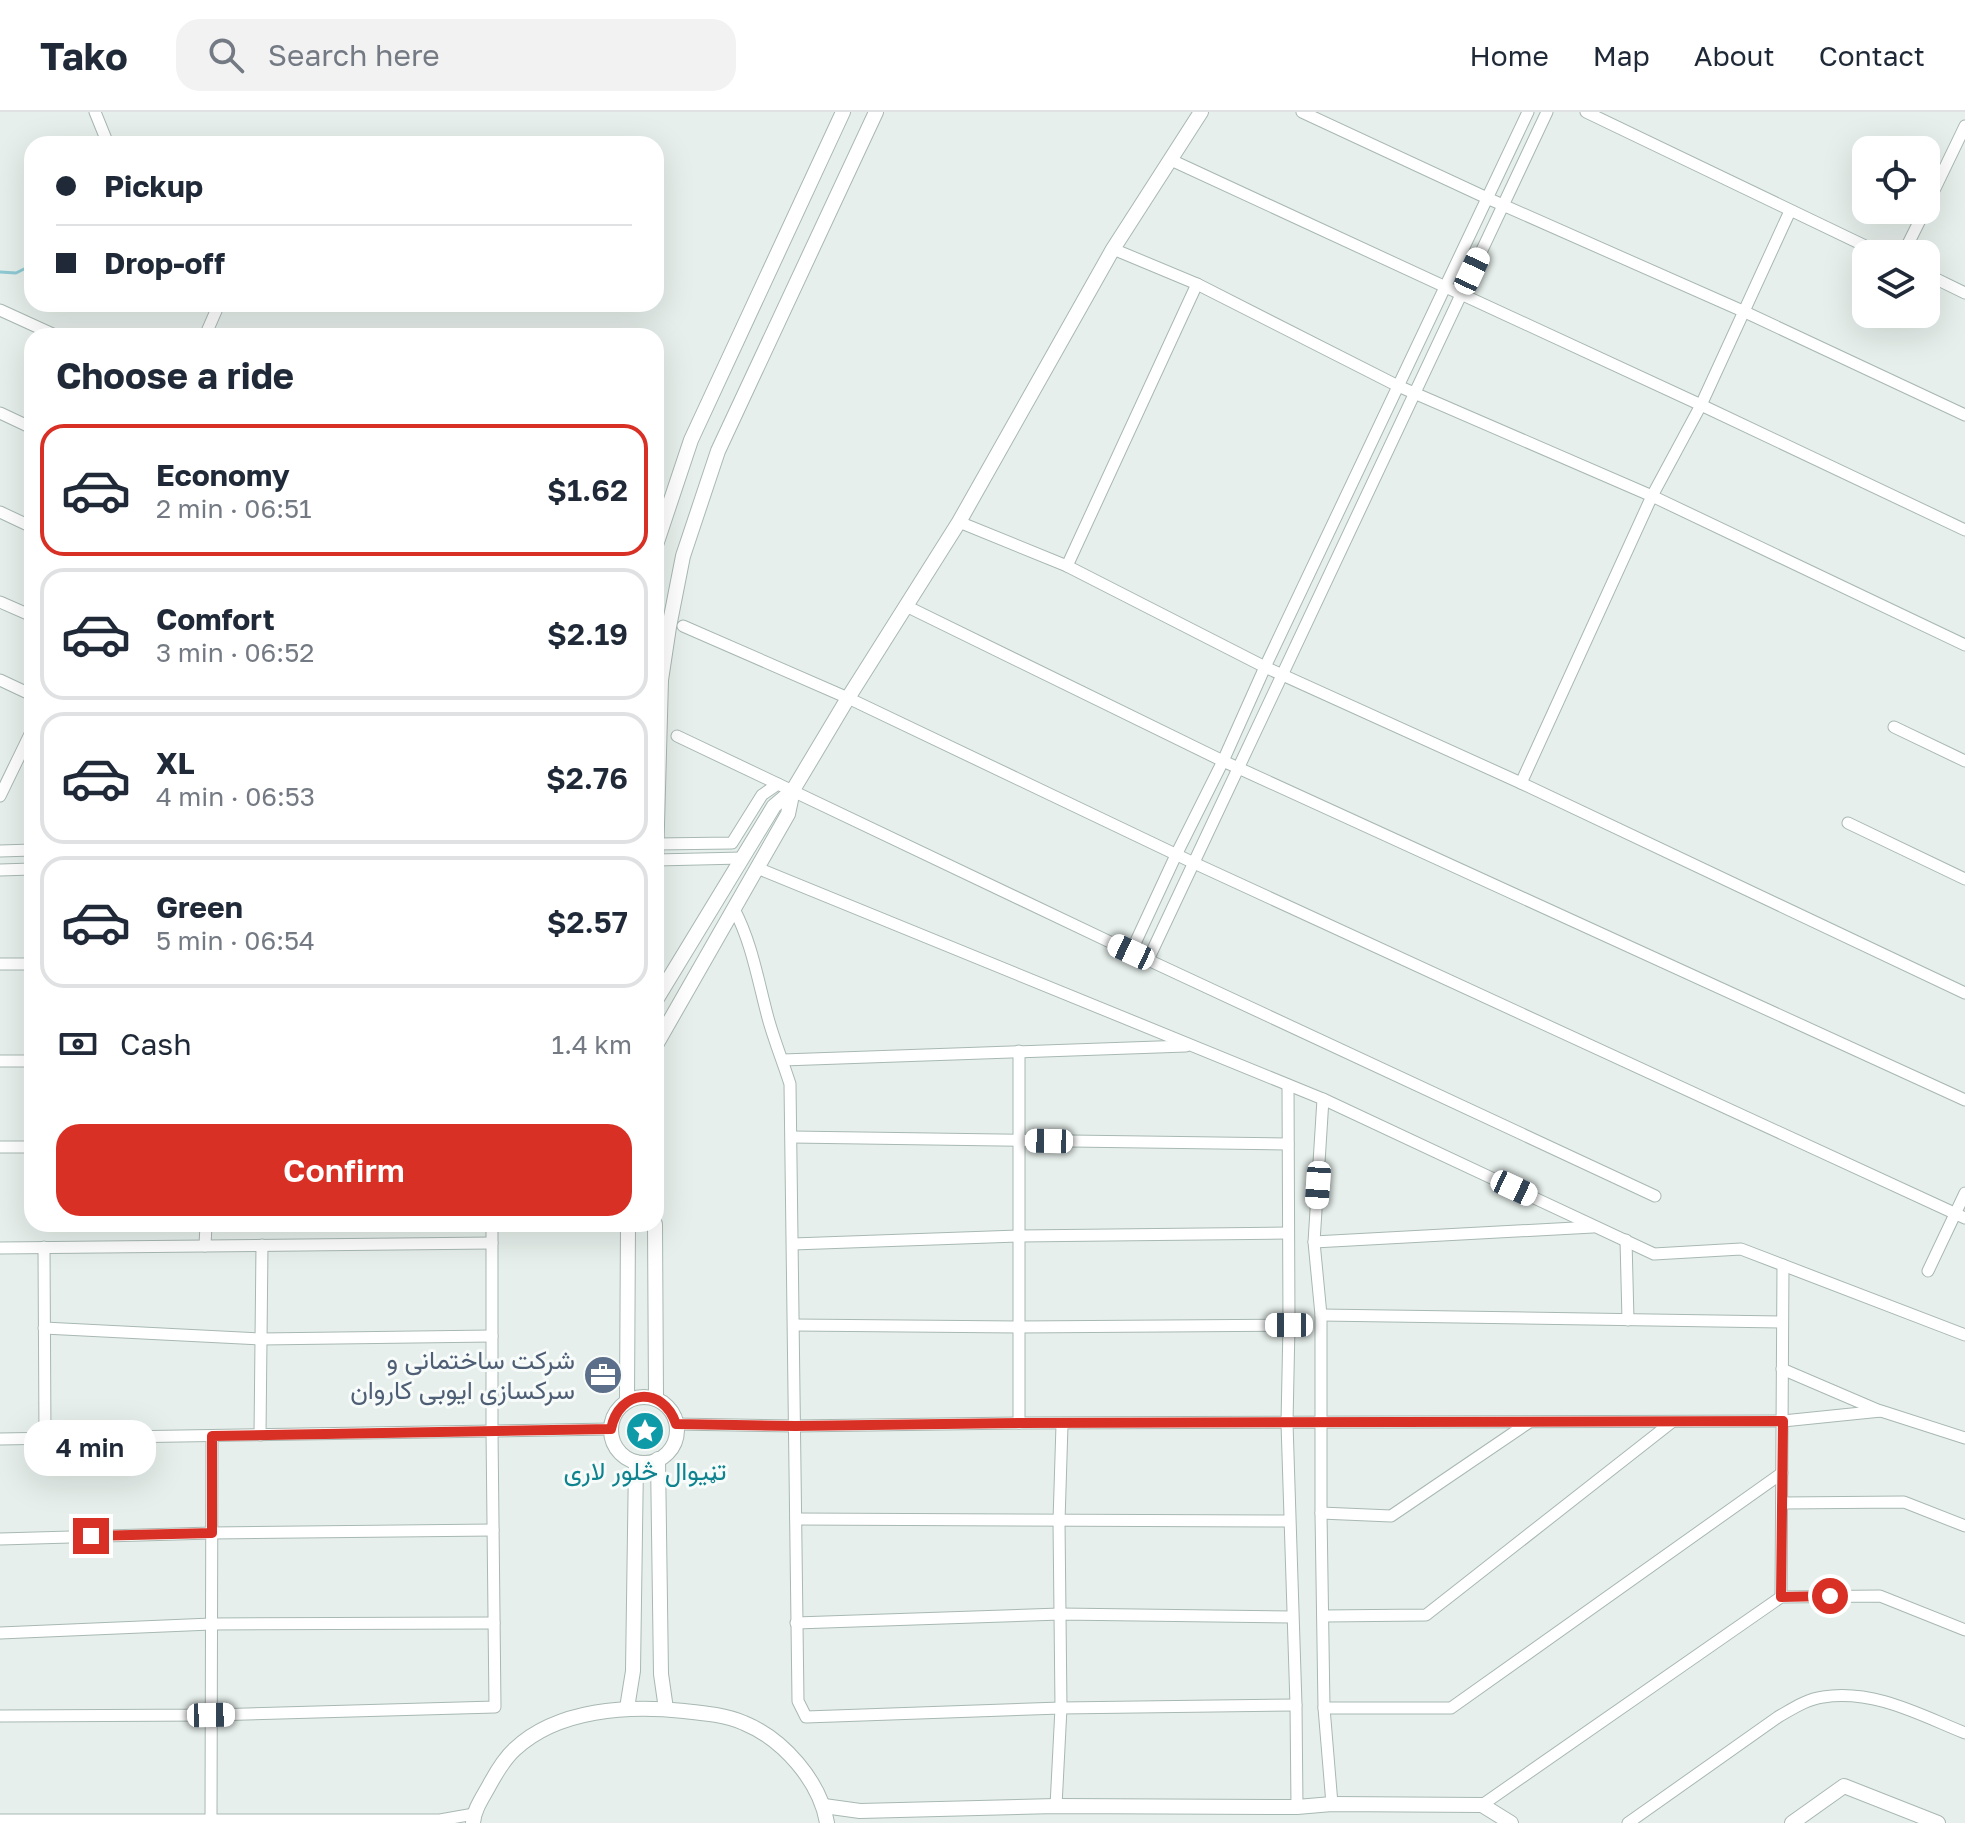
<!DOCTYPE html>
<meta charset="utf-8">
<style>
body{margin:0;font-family:"Golos Text",Vazirmatn,sans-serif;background:#f2f2f3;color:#1f2937;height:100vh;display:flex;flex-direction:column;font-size:30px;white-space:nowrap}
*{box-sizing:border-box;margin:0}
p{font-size:26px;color:#747a83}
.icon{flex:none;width:44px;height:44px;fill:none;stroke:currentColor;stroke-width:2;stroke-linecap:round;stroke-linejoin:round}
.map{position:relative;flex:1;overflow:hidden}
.side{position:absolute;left:24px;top:216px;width:640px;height:904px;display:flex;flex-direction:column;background:#fff;border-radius:24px;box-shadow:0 8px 32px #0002}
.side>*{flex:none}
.banner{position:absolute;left:24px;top:24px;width:640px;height:176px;border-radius:24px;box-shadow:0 8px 32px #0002;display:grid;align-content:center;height:176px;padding:0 32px;background:#fff}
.fabs{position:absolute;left:1852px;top:24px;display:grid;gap:16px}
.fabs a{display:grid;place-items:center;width:88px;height:88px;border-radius:16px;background:#fff;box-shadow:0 8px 32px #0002;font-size:40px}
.end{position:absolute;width:36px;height:36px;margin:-18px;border:10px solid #d93025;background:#fff;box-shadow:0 0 0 4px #fff}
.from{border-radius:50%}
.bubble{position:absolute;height:56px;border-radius:24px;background:#fff;box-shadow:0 8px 32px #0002;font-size:26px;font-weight:600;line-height:56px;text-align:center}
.car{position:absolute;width:24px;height:48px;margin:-24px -12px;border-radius:10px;box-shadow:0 0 6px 2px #0007;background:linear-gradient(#fff 24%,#345 0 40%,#fff 0 76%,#345 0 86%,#fff 0)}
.banner b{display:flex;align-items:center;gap:28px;height:76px;font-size:30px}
.banner b+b{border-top:2px solid #e0e1e3}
.banner i{width:20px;height:20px;background:#1f2937}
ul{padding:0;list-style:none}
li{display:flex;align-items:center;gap:24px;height:132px;margin:0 16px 12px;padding:0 16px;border:4px solid #e0e1e3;border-radius:24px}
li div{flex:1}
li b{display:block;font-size:30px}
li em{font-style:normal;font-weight:600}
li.selected{border-color:#d93025}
li>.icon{width:72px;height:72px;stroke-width:1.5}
h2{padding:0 32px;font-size:36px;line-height:96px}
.pay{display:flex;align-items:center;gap:20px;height:88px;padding:0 32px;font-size:30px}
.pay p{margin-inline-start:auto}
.cta{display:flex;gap:16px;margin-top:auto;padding:16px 32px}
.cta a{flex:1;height:92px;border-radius:24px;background:#d93025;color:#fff;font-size:32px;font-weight:600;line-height:92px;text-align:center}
header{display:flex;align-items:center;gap:48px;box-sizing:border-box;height:112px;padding:0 40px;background:#fff;border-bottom:2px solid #e0e1e3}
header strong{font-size:38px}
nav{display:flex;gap:44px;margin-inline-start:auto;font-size:28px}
.search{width:560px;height:72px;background:#f2f2f3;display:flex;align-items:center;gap:20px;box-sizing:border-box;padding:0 28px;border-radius:24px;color:#747a83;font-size:30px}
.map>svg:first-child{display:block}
</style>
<header>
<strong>Tako</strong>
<div class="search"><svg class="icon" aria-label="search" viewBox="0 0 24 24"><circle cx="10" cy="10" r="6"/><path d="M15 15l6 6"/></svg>Search here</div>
<nav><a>Home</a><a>Map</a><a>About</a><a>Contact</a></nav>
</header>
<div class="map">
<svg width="1965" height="1711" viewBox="0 0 1965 1711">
<rect width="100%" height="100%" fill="#e6efeb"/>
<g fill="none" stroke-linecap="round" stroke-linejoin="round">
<polyline stroke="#8ec9d4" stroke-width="3" points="0,160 16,161 32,153"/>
<g stroke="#a8b8b2" stroke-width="13">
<g id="minor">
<polyline points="95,0 108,32"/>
<polyline points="1302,0 1487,86 1745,200 1965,303"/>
<polyline points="1586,0 1882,142"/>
<polyline points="1171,48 1701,293 1965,418"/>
<polyline points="1926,95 1965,14"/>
<polyline points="1113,137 1197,172 1398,274 1652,384 1965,533"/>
<polyline points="1903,142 1925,98"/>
<polyline points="1926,162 1965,181"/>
<polyline points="0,198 57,224"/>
<polyline points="205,224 219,192"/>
<polyline points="0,301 32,316"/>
<polyline points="0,400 32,415"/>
<polyline points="959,410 1067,454 1265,555 1521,671 1965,881"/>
<polyline points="1067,454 1197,172"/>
<polyline points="0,490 32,504"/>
<polyline points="906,494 1223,649 1965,988"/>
<polyline points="683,514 848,586 1194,751 1965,1106"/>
<polyline points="0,568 32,583"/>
<polyline points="1894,615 1965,649"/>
<polyline points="677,624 778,672"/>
<polyline points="1521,671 1652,384 1701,293 1790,99"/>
<polyline points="0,684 32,618"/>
<polyline points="1848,711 1965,767"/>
<polyline points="656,732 732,731 762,683 778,672 1131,840 1655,1084"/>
<polyline points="0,739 32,738"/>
<polyline points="656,748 742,746"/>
<polyline points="757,756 1323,987 1654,1142 1741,1137 1965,1223"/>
<polyline points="0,758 32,757"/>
<path d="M734,797C752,831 758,869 768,906C774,928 783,950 790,972L798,1589L806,1605L1061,1596L1296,1593"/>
<polyline points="1131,840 1176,743 1223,649 1265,555 1528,0"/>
<polyline points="1148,848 1547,0"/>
<polyline points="0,852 32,852"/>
<polyline points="783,948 1186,934"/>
<polyline points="0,949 32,949"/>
<polyline points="1288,973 1289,1213 1287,1311 1296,1593 1297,1695"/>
<polyline points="1323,987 1314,1130 1321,1203 1321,1401 1324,1596 1332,1692"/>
<polyline points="792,1025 1288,1032"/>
<polyline points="0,1035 32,1035"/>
<polyline points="1626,1128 1628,1208"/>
<polyline points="1314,1130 1593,1115"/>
<polyline points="793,1132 1019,1124 1288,1121"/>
<polyline points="205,1134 206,1112"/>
<polyline points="44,1135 45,1327"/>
<polyline points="0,1136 492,1131"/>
<polyline points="1928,1159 1965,1081"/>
<polyline points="1321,1203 1782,1210"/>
<polyline points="794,1213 1019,1215 1289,1213"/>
<polyline points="44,1216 261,1227 492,1224"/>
<polyline points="1782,1257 1880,1299"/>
<polyline points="1019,1311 1019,939"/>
<polyline points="676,1312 795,1314 1019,1311 1783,1309 1881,1299 1965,1326"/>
<polyline points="260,1323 262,1133"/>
<polyline points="0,1327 611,1317"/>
<polyline points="1782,1391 1904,1390 1965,1414"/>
<polyline points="1321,1401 1391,1404 1528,1311"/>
<polyline points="796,1407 1289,1409"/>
<polyline points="0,1427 212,1421 493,1418"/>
<polyline points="1781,1485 1783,1153"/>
<polyline points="1323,1504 1426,1503 1672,1310"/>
<polyline points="796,1511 1060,1502 1292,1505"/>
<polyline points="0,1521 211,1512 494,1511"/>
<polyline points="1324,1596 1451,1596 1782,1361"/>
<polyline points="0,1604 211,1603 495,1595 492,1319 492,1112"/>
<polyline points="1482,1693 1781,1485 1880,1484 1965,1518"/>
<polyline points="1056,1694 1061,1596 1059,1409 1062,1313"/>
<polyline points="0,1708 440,1708 474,1702"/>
<polyline points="211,1708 212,1324"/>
<path d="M1628,1711L1778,1605C1792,1597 1807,1587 1823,1585C1874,1577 1920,1603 1965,1621"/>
</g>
</g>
<g stroke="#a8b8b2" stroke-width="16">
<g id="tertiary">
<polyline points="656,433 691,328 843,0"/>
<polyline points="656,749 661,568 669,515 683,444 718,339 876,0"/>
<polyline points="656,888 774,694 793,678"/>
<polyline points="656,933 788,702 793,678 848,586 959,410 1113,137 1201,0"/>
<polyline points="655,1112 656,1287"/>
<circle cx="644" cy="1318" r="33"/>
<polyline points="627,1289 628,1112"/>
<polyline points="658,1347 661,1562 666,1597"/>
<polyline points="627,1596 633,1559 636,1350"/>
<polyline points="824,1694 860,1699 1056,1694 1297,1695 1332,1692 1482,1693 1511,1711"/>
<path d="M473,1711C474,1697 483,1685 490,1672C496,1661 505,1646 515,1637C558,1597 628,1593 684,1599C704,1601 726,1603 744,1611C783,1627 820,1669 827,1711"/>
<polyline points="1792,1711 1844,1674 1938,1711"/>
</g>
</g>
<use href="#minor" stroke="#fff" stroke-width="11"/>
<use href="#tertiary" stroke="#fff" stroke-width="14"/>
</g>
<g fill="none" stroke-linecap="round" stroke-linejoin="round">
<path stroke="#d93025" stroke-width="10" d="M91,1424L212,1421V1324L611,1317C619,1277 663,1273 676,1312L795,1314L1019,1311L1783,1309L1781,1485L1830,1484"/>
</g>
<defs>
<g id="office-disc" transform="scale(2)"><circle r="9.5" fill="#5c6f8a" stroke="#f7fbf9"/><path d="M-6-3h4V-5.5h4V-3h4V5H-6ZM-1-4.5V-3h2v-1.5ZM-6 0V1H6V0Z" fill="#fff"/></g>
<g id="sight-disc" transform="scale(2)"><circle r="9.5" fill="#0f9aa8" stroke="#f7fbf9"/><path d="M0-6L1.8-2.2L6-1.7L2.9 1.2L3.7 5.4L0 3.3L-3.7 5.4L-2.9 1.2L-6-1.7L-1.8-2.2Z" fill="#fff"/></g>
</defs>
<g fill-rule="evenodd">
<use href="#office-disc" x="603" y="1263"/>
<use href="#sight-disc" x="645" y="1319"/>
</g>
<g text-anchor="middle" stroke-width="6" stroke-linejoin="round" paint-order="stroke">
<g font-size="26" fill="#4e5e75" stroke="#f7fbf9" text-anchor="end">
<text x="575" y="1257">شرکت ساختمانی و<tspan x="575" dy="30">سرکسازی ایوبی کاروان</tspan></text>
</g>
<g font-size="26" fill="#0d838f" stroke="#f7fbf9">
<text x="645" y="1368">تڼیوال څلور لاری</text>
</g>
</g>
</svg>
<div class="fabs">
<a><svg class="icon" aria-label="locate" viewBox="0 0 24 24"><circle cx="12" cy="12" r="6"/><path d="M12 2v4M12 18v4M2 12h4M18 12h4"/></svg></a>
<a><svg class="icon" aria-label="layers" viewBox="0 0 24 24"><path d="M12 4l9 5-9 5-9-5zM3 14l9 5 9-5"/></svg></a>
</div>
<i class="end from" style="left:1830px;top:1484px"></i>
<i class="end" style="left:91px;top:1424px"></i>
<div class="bubble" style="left:24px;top:1308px;width:132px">4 min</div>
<i class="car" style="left:1472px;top:159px;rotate:25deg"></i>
<i class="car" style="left:1131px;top:840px;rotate:295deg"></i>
<i class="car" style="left:1049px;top:1029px;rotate:271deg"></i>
<i class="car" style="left:1318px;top:1073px;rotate:184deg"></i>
<i class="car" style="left:1514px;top:1076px;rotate:115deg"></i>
<i class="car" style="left:1289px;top:1213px;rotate:270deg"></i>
<i class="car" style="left:211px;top:1603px;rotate:89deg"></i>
<div class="banner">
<b><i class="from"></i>Pickup</b>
<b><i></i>Drop-off</b>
</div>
<section class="side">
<h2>Choose a ride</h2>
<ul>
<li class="selected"><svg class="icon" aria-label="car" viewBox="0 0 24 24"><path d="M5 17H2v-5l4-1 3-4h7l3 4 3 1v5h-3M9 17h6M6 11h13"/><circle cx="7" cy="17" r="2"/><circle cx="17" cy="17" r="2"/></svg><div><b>Economy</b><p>2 min · 06:51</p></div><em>$1.62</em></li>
<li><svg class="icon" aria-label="car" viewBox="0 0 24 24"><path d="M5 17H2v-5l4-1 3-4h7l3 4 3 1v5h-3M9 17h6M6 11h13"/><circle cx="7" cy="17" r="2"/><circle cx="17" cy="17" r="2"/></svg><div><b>Comfort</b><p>3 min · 06:52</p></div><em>$2.19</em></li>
<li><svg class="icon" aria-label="car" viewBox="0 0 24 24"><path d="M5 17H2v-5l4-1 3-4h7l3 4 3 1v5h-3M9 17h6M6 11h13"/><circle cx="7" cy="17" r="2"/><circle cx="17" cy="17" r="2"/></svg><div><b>XL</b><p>4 min · 06:53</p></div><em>$2.76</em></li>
<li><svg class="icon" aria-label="car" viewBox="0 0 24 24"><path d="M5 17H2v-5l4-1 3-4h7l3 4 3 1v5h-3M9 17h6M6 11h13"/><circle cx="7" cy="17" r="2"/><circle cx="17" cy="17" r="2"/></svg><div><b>Green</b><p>5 min · 06:54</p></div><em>$2.57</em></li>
</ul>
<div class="pay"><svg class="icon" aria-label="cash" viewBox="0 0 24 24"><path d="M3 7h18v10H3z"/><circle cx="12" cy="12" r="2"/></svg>Cash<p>1.4 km</p></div>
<div class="cta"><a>Confirm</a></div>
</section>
</div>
